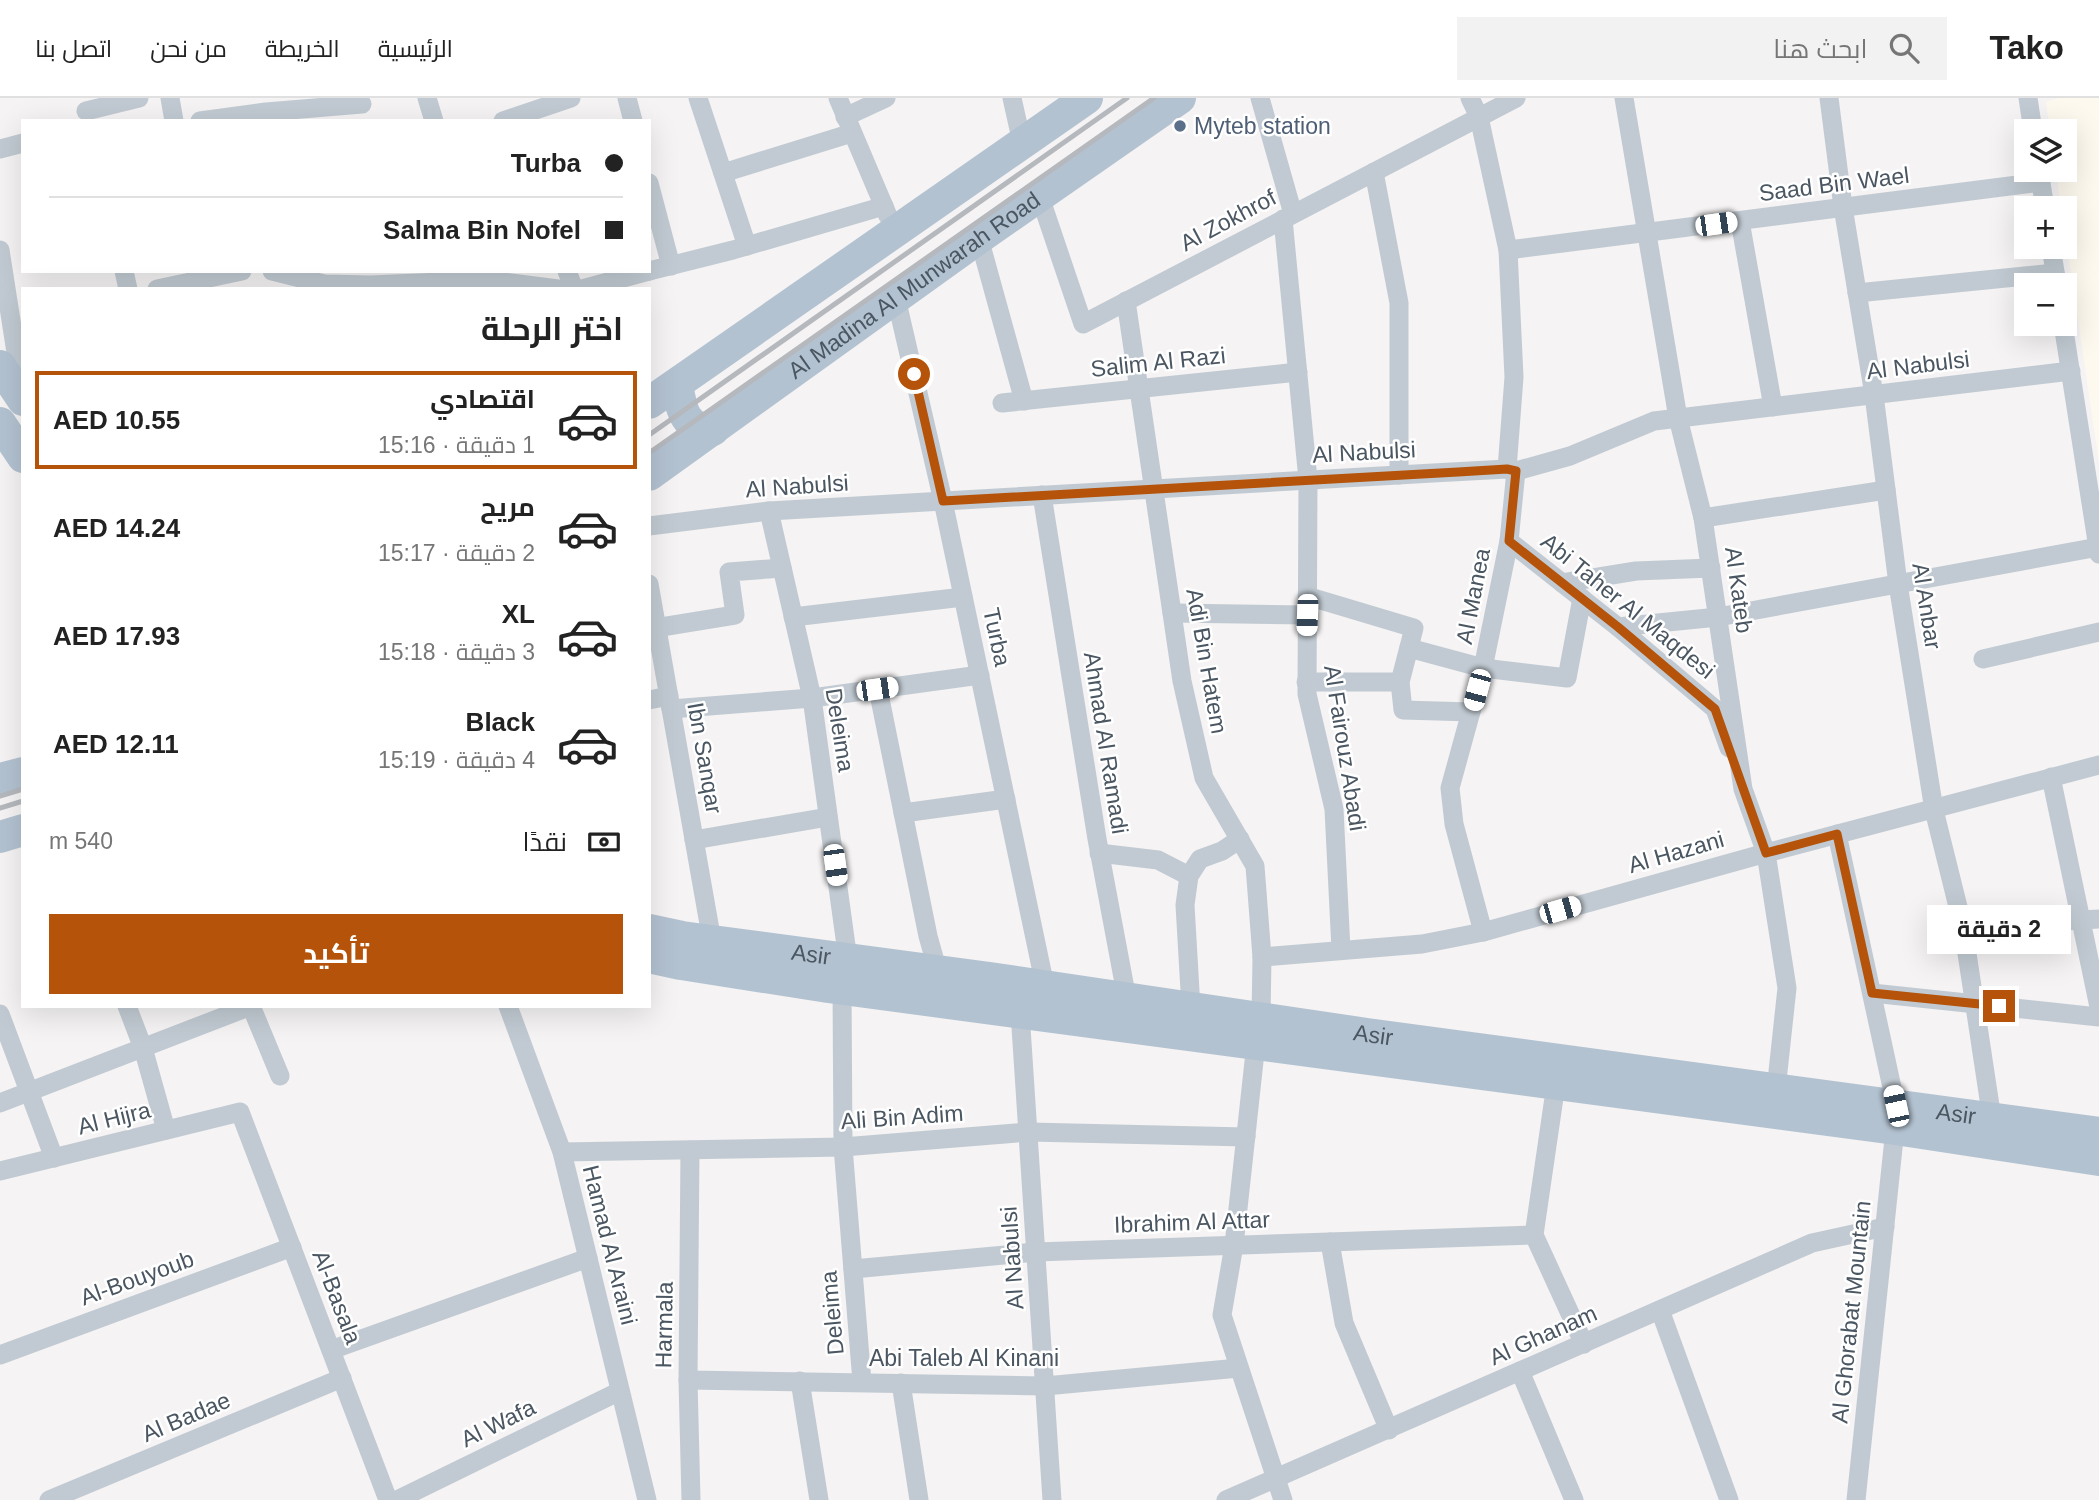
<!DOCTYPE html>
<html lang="ar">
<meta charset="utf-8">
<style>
body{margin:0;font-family:Arial,Cairo,sans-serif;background:#f2f2f2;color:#222;direction:rtl;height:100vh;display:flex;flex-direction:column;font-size:26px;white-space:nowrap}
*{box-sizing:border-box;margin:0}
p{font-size:23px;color:#767676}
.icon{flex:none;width:38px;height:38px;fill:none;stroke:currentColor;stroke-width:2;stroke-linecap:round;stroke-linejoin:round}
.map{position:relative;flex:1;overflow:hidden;direction:ltr}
.side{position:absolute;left:21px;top:189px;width:630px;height:721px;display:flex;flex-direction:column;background:#fff;border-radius:0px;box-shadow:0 7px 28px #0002;direction:rtl}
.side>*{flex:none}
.top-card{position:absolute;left:21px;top:21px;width:630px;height:154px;border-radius:0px;box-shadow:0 7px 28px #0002;direction:rtl;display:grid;align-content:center;height:154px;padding:0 28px;background:#fff}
.controls{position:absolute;left:2014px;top:21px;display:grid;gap:14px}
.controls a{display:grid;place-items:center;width:63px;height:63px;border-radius:0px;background:#fff;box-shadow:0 7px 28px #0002;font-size:35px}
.end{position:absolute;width:32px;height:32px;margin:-16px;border:9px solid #b45309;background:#fff;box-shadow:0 0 0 4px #fff}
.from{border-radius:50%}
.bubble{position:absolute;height:49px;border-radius:0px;background:#fff;box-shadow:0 7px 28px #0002;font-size:23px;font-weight:700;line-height:49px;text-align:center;direction:rtl}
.car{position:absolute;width:21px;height:42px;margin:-21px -10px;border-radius:9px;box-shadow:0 0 5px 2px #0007;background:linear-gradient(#fff 24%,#345 0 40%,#fff 0 76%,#345 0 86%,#fff 0)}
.top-card b{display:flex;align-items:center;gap:24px;height:66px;font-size:26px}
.top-card b+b{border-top:2px solid #e0e0e0}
.top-card i{width:18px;height:18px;background:#222}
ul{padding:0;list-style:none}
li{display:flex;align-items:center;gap:21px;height:98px;margin:0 14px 10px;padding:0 14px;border:4px solid transparent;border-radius:0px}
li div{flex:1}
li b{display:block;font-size:26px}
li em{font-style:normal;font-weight:700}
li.selected{border-color:#b45309}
li>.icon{width:63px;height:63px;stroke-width:1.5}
h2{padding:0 28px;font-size:32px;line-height:84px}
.pay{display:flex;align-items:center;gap:18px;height:77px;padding:0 28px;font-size:26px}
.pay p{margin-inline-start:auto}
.cta{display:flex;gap:14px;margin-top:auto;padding:14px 28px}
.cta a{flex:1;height:80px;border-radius:0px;background:#b45309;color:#fff;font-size:28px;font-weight:700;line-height:80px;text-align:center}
header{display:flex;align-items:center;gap:42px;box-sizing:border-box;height:98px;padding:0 35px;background:#fff;border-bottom:2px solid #e0e0e0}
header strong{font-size:33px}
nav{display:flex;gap:38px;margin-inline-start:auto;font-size:24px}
.search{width:490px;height:63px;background:#f2f2f2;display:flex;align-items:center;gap:18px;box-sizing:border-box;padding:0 24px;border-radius:0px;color:#767676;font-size:26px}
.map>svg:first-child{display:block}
</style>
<header>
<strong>Tako</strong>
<div class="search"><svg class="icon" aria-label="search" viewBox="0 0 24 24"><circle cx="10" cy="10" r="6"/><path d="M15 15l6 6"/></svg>ابحث هنا</div>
<nav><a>الرئيسية</a><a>الخريطة</a><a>من نحن</a><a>اتصل بنا</a></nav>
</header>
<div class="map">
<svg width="2099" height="1402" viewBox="0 0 2099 1402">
<rect width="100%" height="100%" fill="#f5f3f3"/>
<polygon fill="#fdf9ef" points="2058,0 2099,0 2099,365 2065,134 2065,110 2061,110 2056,72 2065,72 2065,33 2050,33 2046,4"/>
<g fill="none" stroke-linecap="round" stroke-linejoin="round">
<g stroke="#c1cad2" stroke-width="19">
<polyline points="170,0 174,23"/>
<polyline points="427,0 434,23"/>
<polyline points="627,0 633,23"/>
<polyline points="698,0 747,148"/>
<polyline points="838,0 888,118"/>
<polyline points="1012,0 1022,45"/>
<polyline points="1260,0 1293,116"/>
<polyline points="1470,0 1479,19 1508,152 1514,279 1507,371"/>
<polyline points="1624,0 1678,320 1703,420 1743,691 1766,755 1787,890 1776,992"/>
<polyline points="1829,0 1843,109 1874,297 1898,486 1934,712 1963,829 1992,1021"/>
<polyline points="2028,0 2033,33"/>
<polyline points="86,13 139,0"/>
<polyline points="845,19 886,0"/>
<polyline points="200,23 266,14 362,6"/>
<polyline points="503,23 571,0"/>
<polyline points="0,51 23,45"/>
<polyline points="2039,73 2045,110"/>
<polyline points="1374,74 1399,205 1399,377"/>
<polyline points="723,75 852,35"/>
<polyline points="649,85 671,168"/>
<polyline points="1040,99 1083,226 1516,0"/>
<polyline points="1283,121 1308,382 1307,596 1334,711 1341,852"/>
<polyline points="1740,123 1773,309"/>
<polyline points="979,140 1024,303"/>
<polyline points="2051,149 2057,186"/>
<polyline points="0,152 22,293"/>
<polyline points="1508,152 2041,84"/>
<polyline points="124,173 128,191"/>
<polyline points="272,173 324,186 371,187 487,182 558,191"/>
<polyline points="567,173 574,191"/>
<polyline points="649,173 733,152 884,108"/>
<polyline points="157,191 242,173"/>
<polyline points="582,191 649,173"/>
<polyline points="1857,195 2055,175"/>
<polyline points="896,200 943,403 1045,888"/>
<polyline points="1126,203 1182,583 1204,680 1255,768 1262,859 1261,920"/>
<polyline points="2063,226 2099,456"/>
<polyline points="1002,305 1298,274"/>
<polyline points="1042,397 1097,741 1127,901"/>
<polyline points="769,413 812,600 848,862"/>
<polyline points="1703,420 1886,392"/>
<polyline points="649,428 769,413 1433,375 1507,371 1516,373 1570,358 1654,323 2071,273"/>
<polyline points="1509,443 1618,529 1715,611 1729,650"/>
<polyline points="1562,485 1636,473 1711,470"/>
<polyline points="649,486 712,843"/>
<polyline points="1307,498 1414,530 1400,584 1403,612 1471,614"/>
<polyline points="1172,515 1307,517"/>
<polyline points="793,519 963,499"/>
<polyline points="1618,529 1718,519 2098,449"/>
<polyline points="649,531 735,517 729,474 782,470"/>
<polyline points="1409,550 1483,570 1567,580 1582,500"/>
<polyline points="1983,561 2099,534"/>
<polyline points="1306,584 1400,584"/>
<polyline points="878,591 928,838 938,874"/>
<polyline points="649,602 669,598"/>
<polyline points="671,611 812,600 980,577"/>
<polyline points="2051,679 2099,909"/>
<polyline points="903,715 1006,701"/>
<polyline points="1837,736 1896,1008"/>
<polyline points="694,742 828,719"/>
<polyline points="1099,755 1158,762 1189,778"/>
<polyline points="1963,829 2099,821"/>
<polyline points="1483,834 1454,726 1450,690 1483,570 1509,443 1516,373"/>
<polyline points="1262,859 1422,846 1483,834 1766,755 2099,667"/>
<polyline points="842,890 843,1049 862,1284"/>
<polyline points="1872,895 2099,919"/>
<polyline points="127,908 143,950 166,1032"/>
<polyline points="251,908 280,978"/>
<polyline points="508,908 562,1054 647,1402"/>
<polyline points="1191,910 1185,807 1189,778 1200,761 1222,753 1240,741"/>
<polyline points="1020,914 1052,1402"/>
<polyline points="0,916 54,1060"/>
<polyline points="1256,945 1234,1147 1222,1217 1283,1402"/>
<polyline points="1556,986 1534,1137 1584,1246"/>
<polyline points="0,1005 251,908"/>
<polyline points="690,1052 688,1282 691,1402"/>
<polyline points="562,1054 843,1049 1029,1034 1246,1039"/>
<polyline points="0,1073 240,1014 388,1402"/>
<polyline points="1330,1144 1344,1225 1389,1332"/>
<polyline points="853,1171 1036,1154 1534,1137"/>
<polyline points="1660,1212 1729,1402"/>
<polyline points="331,1252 588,1160"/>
<polyline points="0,1257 292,1149"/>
<polyline points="1520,1273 1574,1402"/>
<polyline points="688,1282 1045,1288 1239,1270"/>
<polyline points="800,1283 819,1402"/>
<polyline points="901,1285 919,1402"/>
<polyline points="49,1402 342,1280"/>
<polyline points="397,1402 620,1293"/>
<polyline points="1226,1402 1812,1145 1885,1129"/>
<polyline points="1856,1402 1895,1031"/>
</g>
<g stroke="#b3c2d1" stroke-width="32">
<polyline points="0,268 23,302"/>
<path d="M677,286C681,310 684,332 713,332"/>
<polyline points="649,305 1087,0"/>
<polyline points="0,325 23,359"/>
<path id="s1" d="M649,377L979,140L1180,0"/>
<polyline points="0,681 23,675"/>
<polyline points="0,739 23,732"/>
<path id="s2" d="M649,832L682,839L990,880L1367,936L2099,1035"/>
<polyline points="649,859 681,866 828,889 1895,1031 2099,1062"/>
</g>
<g stroke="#b5b8bd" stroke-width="5">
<polyline points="649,337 1127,0"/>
<polyline points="649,355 1154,0"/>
<polyline points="0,698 23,691"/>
<polyline points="0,710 23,703"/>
</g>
</g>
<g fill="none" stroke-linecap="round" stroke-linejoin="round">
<polyline stroke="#b45309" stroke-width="9" points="914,276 943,403 1458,374 1507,371 1516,373 1509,443 1618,529 1715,611 1766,755 1837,736 1872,895 1999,908"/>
</g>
<circle fill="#5c6f8a" stroke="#fff" stroke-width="2.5" cx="1180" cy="28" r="7"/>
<g text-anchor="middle" stroke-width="5" stroke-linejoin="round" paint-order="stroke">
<g font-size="23" fill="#4e5e75" stroke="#fff" text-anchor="start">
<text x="1194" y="36">Myteb station</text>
</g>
<g font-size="23" fill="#4a5661" stroke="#fff">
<text transform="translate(1834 86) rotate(-7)" y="8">Saad Bin Wael</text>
<text transform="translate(1228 122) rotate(-28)" y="8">Al Zokhrof</text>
<text dy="8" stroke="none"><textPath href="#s1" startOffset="326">Al Madina Al Munwarah Road</textPath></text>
<text transform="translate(1158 264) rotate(-6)" y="8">Salim Al Razi</text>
<text transform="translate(1918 267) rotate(-7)" y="8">Al Nabulsi</text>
<text transform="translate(1364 354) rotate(-3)" y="8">Al Nabulsi</text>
<text transform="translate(797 388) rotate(-4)" y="8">Al Nabulsi</text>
<text transform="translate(1739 492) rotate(82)" y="8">Al Kateb</text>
<text transform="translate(1473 498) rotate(-79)" y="8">Al Manea</text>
<text transform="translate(1628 508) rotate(39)" y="8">Abi Taher Al Maqdesi</text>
<text transform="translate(1927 508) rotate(81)" y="8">Al Anbar</text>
<text transform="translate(997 539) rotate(78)" y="8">Turba</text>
<text transform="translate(1207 563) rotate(80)" y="8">Adi Bin Hatem</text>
<text transform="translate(840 632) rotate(81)" y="8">Deleima</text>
<text transform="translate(1106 645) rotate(81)" y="8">Ahmad Al Ramadi</text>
<text transform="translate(1345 650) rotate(81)" y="8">Al Fairouz Abadi</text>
<text transform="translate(705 660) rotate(80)" y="8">Ibn Sanqar</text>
<text transform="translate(1676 754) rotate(-16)" y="8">Al Hazani</text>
<text dy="8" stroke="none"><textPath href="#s2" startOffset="164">Asir</textPath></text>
<text dy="8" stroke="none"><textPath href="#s2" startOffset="732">Asir</textPath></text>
<text dy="8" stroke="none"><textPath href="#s2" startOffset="1320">Asir</textPath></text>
<text transform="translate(902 1019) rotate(-4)" y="8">Ali Bin Adim</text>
<text transform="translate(114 1020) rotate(-14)" y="8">Al Hijra</text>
<text transform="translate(1192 1124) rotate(-2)" y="8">Ibrahim Al Attar</text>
<text transform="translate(610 1147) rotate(76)" y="8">Hamad Al Araini</text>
<text transform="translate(1012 1160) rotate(-94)" y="8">Al Nabulsi</text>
<text transform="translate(137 1180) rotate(-20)" y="8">Al-Bouyoub</text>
<text transform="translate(337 1199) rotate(69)" y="8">Al-Basala</text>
<text transform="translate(1851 1214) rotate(-84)" y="8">Al Ghorabat Mountain</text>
<text transform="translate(832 1215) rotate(-95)" y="8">Deleima</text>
<text transform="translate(664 1227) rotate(-89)" y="8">Harmala</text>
<text transform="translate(1543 1237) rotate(-24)" y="8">Al Ghanam</text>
<text x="964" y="1268">Abi Taleb Al Kinani</text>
<text transform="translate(186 1319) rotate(-23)" y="8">Al Badae</text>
<text transform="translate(498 1325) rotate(-26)" y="8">Al Wafa</text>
</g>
</g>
</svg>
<div class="controls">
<a><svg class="icon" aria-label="layers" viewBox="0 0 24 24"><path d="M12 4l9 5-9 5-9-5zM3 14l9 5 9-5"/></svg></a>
<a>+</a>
<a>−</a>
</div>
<i class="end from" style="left:914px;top:276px"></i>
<i class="end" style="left:1999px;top:908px"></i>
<div class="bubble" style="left:1927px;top:807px;width:144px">2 دقيقة</div>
<i class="car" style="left:1716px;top:126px;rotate:82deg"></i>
<i class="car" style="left:1307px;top:517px;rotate:182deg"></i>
<i class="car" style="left:877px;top:591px;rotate:82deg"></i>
<i class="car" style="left:1477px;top:592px;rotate:195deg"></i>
<i class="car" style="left:835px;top:767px;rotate:172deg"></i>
<i class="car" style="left:1560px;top:812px;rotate:74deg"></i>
<i class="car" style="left:1896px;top:1008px;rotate:348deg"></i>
<div class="top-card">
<b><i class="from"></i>Turba</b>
<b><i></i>Salma Bin Nofel</b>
</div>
<section class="side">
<h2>اختر الرحلة</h2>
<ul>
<li class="selected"><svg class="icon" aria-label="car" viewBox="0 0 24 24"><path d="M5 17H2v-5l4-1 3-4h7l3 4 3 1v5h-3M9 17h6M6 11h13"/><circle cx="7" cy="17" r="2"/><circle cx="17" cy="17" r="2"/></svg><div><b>اقتصادي</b><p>1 دقيقة · 15:16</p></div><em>AED 10.55</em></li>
<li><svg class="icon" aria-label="car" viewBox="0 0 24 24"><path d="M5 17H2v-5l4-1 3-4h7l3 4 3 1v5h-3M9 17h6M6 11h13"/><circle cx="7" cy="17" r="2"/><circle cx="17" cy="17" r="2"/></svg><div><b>مريح</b><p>2 دقيقة · 15:17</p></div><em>AED 14.24</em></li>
<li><svg class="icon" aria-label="car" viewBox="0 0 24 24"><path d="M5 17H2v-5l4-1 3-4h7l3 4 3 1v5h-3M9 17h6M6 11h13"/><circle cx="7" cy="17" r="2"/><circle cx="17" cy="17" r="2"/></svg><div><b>XL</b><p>3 دقيقة · 15:18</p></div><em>AED 17.93</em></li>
<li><svg class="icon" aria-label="car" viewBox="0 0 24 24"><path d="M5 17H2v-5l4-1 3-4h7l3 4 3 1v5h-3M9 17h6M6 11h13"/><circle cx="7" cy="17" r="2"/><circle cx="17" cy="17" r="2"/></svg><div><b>Black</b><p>4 دقيقة · 15:19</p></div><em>AED 12.11</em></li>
</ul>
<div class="pay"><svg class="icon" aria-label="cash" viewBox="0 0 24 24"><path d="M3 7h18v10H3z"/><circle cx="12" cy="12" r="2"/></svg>نقدًا<p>540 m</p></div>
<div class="cta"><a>تأكيد</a></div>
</section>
</div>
